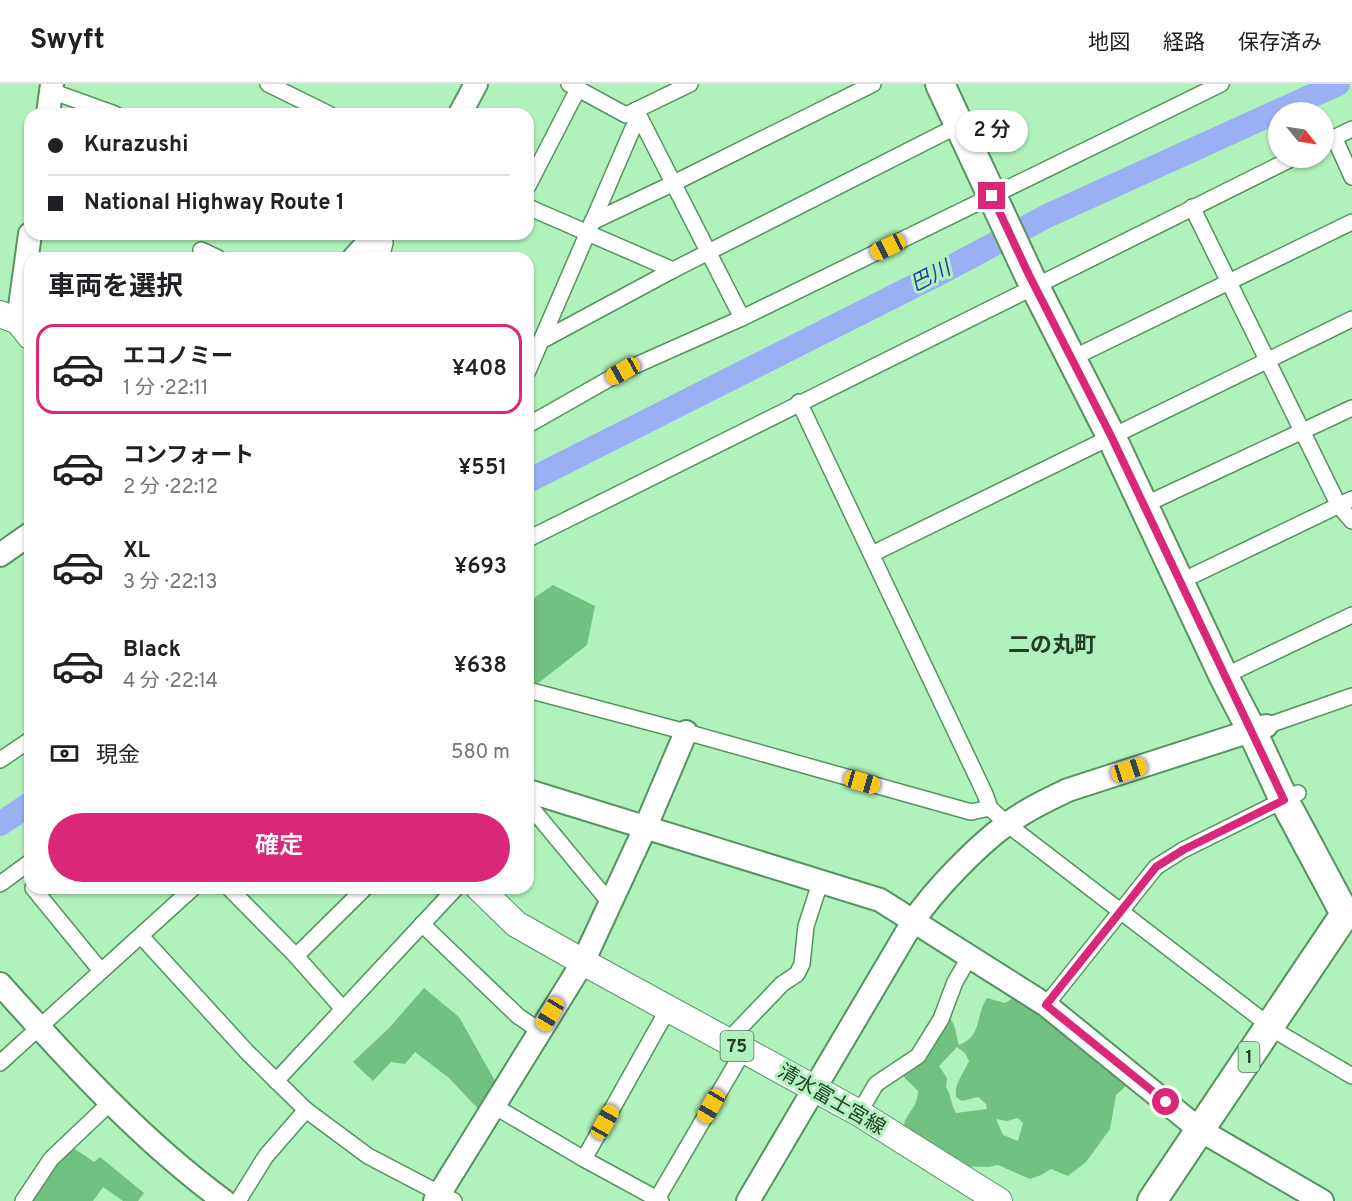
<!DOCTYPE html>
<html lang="ja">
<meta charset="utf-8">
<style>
body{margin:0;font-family:Overpass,"Noto Sans JP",sans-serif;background:#f6f6f6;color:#202124;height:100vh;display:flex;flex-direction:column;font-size:22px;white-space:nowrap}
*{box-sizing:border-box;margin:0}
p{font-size:20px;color:#757577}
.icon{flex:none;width:33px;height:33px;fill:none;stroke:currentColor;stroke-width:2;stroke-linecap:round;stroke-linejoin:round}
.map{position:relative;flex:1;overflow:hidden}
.panel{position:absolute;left:24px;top:168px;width:510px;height:642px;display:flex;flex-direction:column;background:#fff;border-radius:18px;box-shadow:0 2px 4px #0004}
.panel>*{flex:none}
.guide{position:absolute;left:24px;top:24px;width:510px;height:132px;border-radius:18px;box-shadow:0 2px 4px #0004;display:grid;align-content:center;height:132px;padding:0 24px;background:#fff}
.needle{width:39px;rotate:120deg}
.fabs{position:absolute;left:1268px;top:18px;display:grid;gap:12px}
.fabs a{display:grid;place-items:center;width:66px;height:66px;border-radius:50%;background:#fff;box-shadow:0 2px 4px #0004;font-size:30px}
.end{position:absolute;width:27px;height:27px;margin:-14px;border:8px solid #db2777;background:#fff;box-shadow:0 0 0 3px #fff}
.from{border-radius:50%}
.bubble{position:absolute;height:42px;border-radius:21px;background:#fff;box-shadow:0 2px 4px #0004;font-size:20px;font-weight:600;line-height:42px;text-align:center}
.car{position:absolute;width:18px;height:36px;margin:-18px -9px;border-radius:8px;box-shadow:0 0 4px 2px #0007;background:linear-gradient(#f5c518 24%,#345 0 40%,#f5c518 0 76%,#345 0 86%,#f5c518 0)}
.guide b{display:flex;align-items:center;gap:21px;height:57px;font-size:22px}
.guide b+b{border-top:2px solid #e0e0e0}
.guide i{width:15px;height:15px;background:#202124}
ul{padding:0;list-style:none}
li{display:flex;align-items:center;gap:18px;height:90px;margin:0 12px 9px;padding:0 12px;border:3px solid transparent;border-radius:18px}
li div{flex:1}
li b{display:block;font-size:22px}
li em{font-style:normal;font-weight:600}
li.on{border-color:#db2777}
li>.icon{width:54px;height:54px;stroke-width:1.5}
h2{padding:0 24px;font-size:27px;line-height:72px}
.pay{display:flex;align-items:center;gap:15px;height:66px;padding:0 24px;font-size:22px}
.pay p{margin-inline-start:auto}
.cta{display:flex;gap:12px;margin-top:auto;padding:12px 24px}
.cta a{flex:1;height:69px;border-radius:36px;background:#db2777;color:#fff;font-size:24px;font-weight:600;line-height:69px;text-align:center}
header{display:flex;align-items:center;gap:36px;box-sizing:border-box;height:84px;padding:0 30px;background:#fff;border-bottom:2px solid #e0e0e0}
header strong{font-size:28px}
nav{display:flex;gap:33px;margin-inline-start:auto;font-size:21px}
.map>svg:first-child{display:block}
</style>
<header>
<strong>Swyft</strong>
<nav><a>地図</a><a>経路</a><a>保存済み</a></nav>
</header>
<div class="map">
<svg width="1352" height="1117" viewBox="0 0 1352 1117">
<rect width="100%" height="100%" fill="#b1f1bb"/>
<g fill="#71c180" fill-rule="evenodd">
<polygon points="553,501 595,522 587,561 537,600 528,598 528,518"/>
<polygon points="424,904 459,933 495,997 479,1026 449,994 415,968 405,980 391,978 373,997 353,978 389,944"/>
<path d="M1024,908L1130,992L1126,1002L1116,1011L1110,1045L1086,1078L1068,1092L1051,1085L1041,1091L1030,1095L998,1081L988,1083L960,1082L909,1048L904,1040C909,1026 917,1024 918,1007L904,993L901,988L949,933C957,942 955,951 959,961C983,952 975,931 987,914L1005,919ZM957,963L965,969L969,977C964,989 954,999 956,1013L962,1017L978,1013L986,1020L987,1025L956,1029C951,1020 951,1011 946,1003L947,994L939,982ZM1018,1034L1023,1039L1018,1057L1003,1051L996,1035L1007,1037Z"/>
<polygon points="72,1063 94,1078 100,1073 144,1109 138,1117 123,1117 103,1103 93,1117 30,1117 53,1081"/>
</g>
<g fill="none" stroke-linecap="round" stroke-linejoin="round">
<g stroke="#99b1f4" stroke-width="24">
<polyline points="528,397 938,190 1047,132 1338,0"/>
<polyline points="0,740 30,720"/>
</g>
<g stroke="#559361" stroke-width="18">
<g id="street">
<polyline points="268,0 329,30"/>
<polyline points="569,0 626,31 690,0"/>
<polyline points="51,7 115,30"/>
<polyline points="636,26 742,234"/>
<polyline points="1334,53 1352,93"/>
<polyline points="1323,59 1352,45"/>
<polyline points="528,102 578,5"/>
<polyline points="528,123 673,186 963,39"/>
<polyline points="1192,123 1339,422 1352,437"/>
<polyline points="592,138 674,99 873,0"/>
<polyline points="373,150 385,159 381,174"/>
<polyline points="201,166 218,174"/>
<polyline points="541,257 673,186"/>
<polyline points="1085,268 1352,138"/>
<polyline points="528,287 633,44 642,38"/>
<polyline points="799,318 985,710 990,724 1007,740 1279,949 1352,992"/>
<polyline points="528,341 623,287 742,234 1221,0"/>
<polyline points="1157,415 1352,324"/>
<polyline points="528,455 1293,74"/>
<polyline points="872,470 1352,235"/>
<polyline points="1194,491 1352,415"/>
<polyline points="1237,586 1352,531"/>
<polyline points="528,606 686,648 971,728 990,724"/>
<polyline points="1266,642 1352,612"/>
<polyline points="0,676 30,656"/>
<polyline points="528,717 529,721 611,820"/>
<polyline points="0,800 30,778"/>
<polyline points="33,804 101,887"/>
<polyline points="229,804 296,872 343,925"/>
<polyline points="422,840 518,932 540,947"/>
<polyline points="141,852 247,968 306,1026 368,1072 454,1117"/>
<polyline points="296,872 365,804"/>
<polyline points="1046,921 1156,783 1183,766 1298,709"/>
<polyline points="730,958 736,948 782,900 797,890 802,880 806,842 821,796"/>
<polyline points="0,979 193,804"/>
<polyline points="276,997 456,804"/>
<polyline points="494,1022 584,1075 661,1117"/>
<polyline points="859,1029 876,1000 918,972 941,935 955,898 970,872"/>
<polyline points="584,1075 668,925"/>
<polyline points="657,1115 744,966"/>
<polyline points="23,1117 51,1075 111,1018"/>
<polyline points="238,1117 266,1072 306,1026"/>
</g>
</g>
<g stroke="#559361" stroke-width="26">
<g id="secondary">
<polyline points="48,30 52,0"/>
<polyline points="460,30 476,0"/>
<polyline points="354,174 376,150"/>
<polyline points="18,237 30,150"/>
<polyline points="0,471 30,450"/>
<polyline points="528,707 880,816 1046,921 1200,1046 1322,1117"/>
<path d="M0,900C69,977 141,1056 224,1117"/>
<polyline points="435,1117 583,878 646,742 686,648"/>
<path d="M748,1117L914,836C935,805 977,762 1007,740C1026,726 1047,716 1068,706L1266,642"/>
</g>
</g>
<g stroke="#559361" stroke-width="28">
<g id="primary">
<polyline points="0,230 18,237 30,252"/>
<polyline points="479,804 516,840 583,878 859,1029 999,1117"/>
</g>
</g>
<g stroke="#559361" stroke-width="32">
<polyline id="highway" points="940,0 1029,191 1111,352 1224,593 1252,647 1284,716 1345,830 1152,1117"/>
</g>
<use href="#street" stroke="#fff" stroke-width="15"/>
<use href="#secondary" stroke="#fff" stroke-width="22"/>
<use href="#primary" stroke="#fff" stroke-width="26"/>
<use href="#highway" stroke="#fff" stroke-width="28"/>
</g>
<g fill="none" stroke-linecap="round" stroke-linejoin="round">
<polyline stroke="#db2777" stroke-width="8" points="992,112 1029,191 1111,352 1284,716 1183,766 1156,783 1046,921 1166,1018"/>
</g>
<g text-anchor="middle" stroke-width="6" stroke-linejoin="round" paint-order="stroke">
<g fill="#b1f1bb" stroke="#4e7454" stroke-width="1.5">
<rect x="720.5" y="947" width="33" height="30" rx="4.5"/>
<rect x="1238.5" y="958" width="21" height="30" rx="4.5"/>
</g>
<g font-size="18" font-weight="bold" fill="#243e28">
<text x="737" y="968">75</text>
<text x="1249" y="979">1</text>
</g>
<g font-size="20" fill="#243e28" stroke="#b1f1bb">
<text transform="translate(832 1015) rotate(30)" y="7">清水富士宮線</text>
</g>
<g font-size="21" font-style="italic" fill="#2a3f9d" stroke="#b1f1bb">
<text transform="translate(930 192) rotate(-27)" y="7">巴川</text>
</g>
<g font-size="22" font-weight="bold" fill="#243e28" stroke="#b1f1bb">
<text x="1052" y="568">二の丸町</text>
</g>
</g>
</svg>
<div class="fabs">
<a><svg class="needle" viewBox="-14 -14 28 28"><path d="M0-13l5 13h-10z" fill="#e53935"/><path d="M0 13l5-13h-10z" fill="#757577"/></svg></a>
</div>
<i class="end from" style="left:1166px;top:1018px"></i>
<i class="end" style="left:992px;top:112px"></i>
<div class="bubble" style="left:956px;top:26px;width:72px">2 分</div>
<i class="car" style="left:888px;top:163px;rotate:244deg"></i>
<i class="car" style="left:623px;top:287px;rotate:241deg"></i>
<i class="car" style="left:1129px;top:686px;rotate:72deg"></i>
<i class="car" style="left:862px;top:698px;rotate:106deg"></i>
<i class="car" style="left:550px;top:930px;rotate:211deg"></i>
<i class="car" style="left:711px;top:1022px;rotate:210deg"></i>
<i class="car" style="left:605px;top:1038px;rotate:29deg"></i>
<div class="guide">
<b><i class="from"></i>Kurazushi</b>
<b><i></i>National Highway Route 1</b>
</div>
<section class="panel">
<h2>車両を選択</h2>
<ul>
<li class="on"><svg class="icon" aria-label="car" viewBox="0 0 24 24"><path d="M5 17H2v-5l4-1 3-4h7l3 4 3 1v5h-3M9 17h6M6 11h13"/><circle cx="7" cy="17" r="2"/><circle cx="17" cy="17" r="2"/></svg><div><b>エコノミー</b><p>1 分 · 22:11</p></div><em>¥408</em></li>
<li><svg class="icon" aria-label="car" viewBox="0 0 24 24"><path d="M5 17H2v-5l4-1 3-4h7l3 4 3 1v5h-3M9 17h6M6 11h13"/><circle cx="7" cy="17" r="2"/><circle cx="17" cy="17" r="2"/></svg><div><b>コンフォート</b><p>2 分 · 22:12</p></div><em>¥551</em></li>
<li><svg class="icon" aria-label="car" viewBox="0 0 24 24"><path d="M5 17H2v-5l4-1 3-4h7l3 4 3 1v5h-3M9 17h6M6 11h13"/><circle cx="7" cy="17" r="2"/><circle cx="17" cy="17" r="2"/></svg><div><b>XL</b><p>3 分 · 22:13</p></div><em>¥693</em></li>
<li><svg class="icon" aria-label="car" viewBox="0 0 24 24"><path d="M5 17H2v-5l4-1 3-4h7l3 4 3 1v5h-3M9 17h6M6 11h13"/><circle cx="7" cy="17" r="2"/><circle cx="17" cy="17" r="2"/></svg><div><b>Black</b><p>4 分 · 22:14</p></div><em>¥638</em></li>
</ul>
<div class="pay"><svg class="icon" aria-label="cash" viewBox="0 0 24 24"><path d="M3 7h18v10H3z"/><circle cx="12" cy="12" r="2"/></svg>現金<p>580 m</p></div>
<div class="cta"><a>確定</a></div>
</section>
</div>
